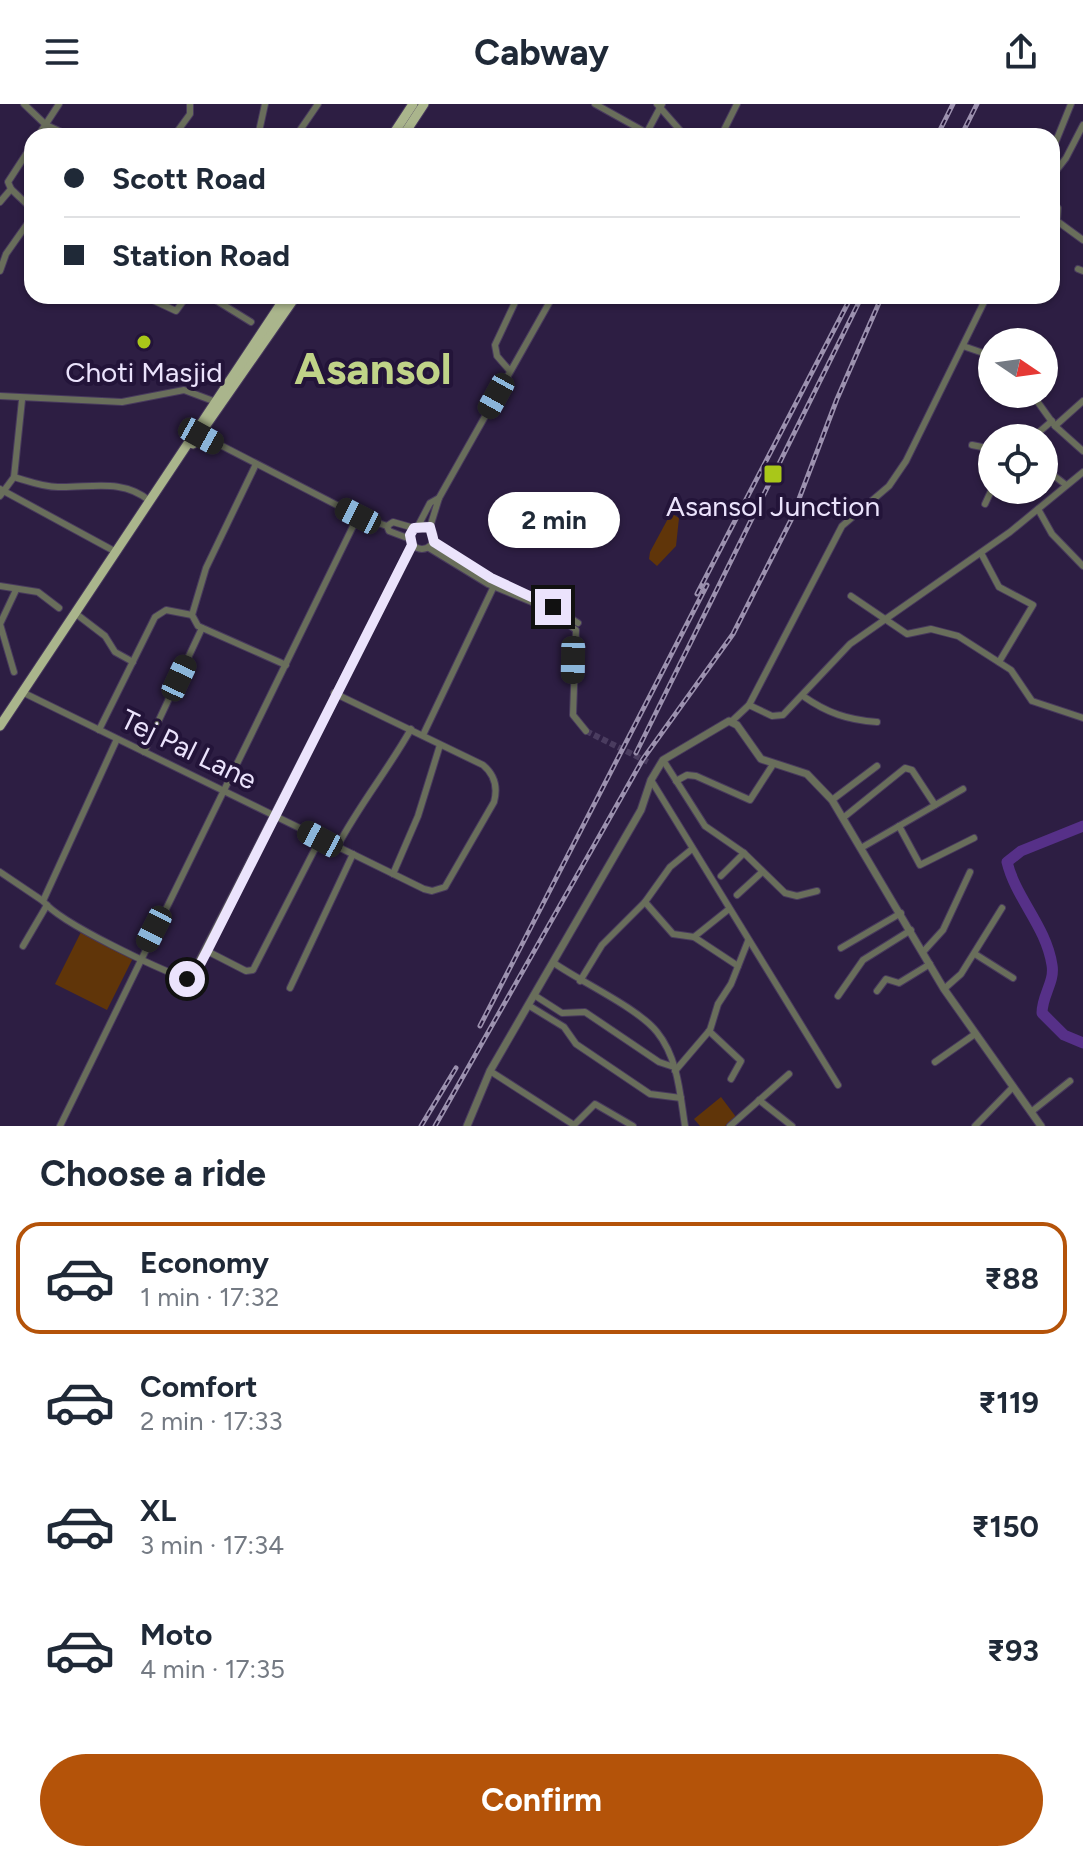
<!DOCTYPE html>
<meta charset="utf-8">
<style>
body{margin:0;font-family:Figtree,sans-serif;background:#f2f2f3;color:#1f2937;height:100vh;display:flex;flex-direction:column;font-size:30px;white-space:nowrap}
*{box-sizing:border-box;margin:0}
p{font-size:26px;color:#747a83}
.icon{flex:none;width:44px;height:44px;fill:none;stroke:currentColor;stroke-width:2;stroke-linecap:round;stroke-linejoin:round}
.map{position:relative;height:1022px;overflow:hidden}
.side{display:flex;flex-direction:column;background:#fff;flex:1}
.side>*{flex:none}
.guide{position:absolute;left:24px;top:24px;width:1036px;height:176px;border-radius:24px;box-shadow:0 2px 6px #0004;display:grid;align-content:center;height:176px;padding:0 40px;background:#fff}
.needle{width:52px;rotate:103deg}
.controls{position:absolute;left:978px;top:224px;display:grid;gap:16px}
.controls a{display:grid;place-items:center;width:80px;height:80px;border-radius:50%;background:#fff;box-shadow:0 2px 6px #0004;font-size:40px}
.end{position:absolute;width:36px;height:36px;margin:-18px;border:10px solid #ebe3fc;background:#111;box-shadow:0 0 0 4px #111}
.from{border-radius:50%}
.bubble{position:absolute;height:56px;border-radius:28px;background:#fff;box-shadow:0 2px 6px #0004;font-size:26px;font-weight:700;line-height:56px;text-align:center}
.car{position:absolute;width:24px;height:48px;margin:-24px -12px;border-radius:10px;box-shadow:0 0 6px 2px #0007;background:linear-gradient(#222 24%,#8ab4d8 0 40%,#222 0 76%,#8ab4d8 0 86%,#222 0)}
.guide b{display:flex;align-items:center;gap:28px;height:76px;font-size:30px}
.guide b+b{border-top:2px solid #e0e1e3}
.guide i{width:20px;height:20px;background:#1f2937}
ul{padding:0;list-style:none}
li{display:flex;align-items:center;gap:24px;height:112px;margin:0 16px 12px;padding:0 24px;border:4px solid transparent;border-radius:24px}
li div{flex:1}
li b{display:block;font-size:30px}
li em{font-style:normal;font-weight:700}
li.active{border-color:#b45309}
li>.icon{width:72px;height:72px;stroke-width:1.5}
h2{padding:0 40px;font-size:36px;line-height:96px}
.action{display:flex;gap:16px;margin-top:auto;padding:16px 40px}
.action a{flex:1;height:92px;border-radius:48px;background:#b45309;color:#fff;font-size:32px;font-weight:700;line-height:92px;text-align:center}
header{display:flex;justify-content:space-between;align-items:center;height:104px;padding:0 40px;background:#fff;font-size:36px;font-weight:700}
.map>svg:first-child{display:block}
</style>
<header><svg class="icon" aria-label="menu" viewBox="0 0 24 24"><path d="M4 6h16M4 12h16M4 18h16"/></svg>Cabway<svg class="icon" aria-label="share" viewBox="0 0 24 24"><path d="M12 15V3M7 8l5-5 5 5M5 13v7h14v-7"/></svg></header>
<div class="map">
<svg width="1083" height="1022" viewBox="0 0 1083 1022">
<rect width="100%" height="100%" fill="#2d1e43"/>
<g fill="#603509">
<polygon points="671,409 679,414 676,442 657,462 649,455 650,448"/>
<polygon points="81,828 133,854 107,906 55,880"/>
<polygon points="721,993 736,1013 725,1022 700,1022 694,1015"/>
</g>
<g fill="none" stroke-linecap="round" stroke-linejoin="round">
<path stroke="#563088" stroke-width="11" d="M1083,722L1021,747L1007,758C1016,795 1046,822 1052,861C1055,878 1042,891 1042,909L1064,931L1083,939"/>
<polyline stroke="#4a3c5f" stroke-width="6" stroke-dasharray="6 3" stroke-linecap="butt" points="586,627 650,659"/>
<g stroke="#483a5d" stroke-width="8">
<g id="minor">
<polyline points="24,0 46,21 70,32"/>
<polyline points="595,0 647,29"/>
<polyline points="657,0 685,32"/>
<polyline points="38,32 59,0"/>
<polyline points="174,32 190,10 190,0"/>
<polyline points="258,32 265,0"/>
<polyline points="296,32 318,0"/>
<polyline points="645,32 662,0"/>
<polyline points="721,32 737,0"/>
<polyline points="1052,47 1071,0"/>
<polyline points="1052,72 1066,54 1083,21"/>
<polyline points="11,85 32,105"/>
<polyline points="1052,97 1058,104 1057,117 1083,136"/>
<polyline points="0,98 11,85 8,78 32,41"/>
<polyline points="1078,165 1083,167"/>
<polyline points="0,167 6,150 32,113"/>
<polyline points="144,192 176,207 187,192"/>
<polyline points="209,192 251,218"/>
<polyline points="963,242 992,252"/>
<polyline points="510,267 497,252 495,241 518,192"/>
<polyline points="1032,290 1055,322 1083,347"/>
<polyline points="0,292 122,298 184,286 216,298"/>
<polyline points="1055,322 1083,297"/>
<polyline points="199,330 358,412 387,422"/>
<polyline points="1032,334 1052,317"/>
<polyline points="972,341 992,345"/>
<polyline points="256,360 206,464 192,511 198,522 286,561"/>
<polyline points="1044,364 1066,381"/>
<path d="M14,373C28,377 43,383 58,383C91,384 122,374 150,397"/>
<polyline points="0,385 116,448"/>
<polyline points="0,392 14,373 22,296"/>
<polyline points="439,394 553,192"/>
<polyline points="985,400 992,385"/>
<polyline points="1038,405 1052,430 1083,462"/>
<circle cx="422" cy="433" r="12"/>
<polyline points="418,422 430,399 439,394 430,423"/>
<polyline points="410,435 389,427 387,422 393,418 414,424"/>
<polyline points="434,438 491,474 546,499 578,519"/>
<polyline points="429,444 488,480 549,505 576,526 573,611 586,627"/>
<polyline points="981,449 999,483 1033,501 999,558"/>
<polyline points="0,482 38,488 59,504"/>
<polyline points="851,492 907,530 931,525 958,532 1011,566 1032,597 1083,614"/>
<polyline points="75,509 105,532 115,548 133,558"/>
<polyline points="14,568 0,520 16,486"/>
<path d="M22,588L424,785L432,787L445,783L494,698C498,683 495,671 483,661L334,589"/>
<path d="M803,592C827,609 848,616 877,618"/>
<polyline points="749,601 842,422 889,382 906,357 987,192"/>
<polyline points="732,617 749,601 772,612 783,611 850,540 1010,428 1083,368"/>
<polyline points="99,626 155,513 166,506 192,511"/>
<polyline points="423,631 494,482"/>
<path d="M117,635L43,797C61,820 159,865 189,876L412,441"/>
<polyline points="144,648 202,524"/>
<polyline points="663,656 705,722 744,749 785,789 797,792 817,787"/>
<polyline points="651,676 838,981"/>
<polyline points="676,677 687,671 696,672 750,696 772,662"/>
<polyline points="832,696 877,662"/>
<polyline points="843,714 905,664 912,666 935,701"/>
<polyline points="899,722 920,761 974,734"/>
<path d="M337,743C359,701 388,666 411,625"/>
<polyline points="861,744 963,685"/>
<polyline points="0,768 43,797"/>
<polyline points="393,770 418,712 440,641"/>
<polyline points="721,772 744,749"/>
<polyline points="737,791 761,769"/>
<polyline points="645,798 673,830 694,833 738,862"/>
<polyline points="694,833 729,805"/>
<polyline points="23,842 47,801"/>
<polyline points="841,844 901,809"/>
<polyline points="207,847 246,867 253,866 320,735"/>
<polyline points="923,848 943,826 970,768"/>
<polyline points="975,850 1013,874"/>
<path d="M554,859C581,878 638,904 657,928C678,954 680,990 685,1022"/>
<polyline points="580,877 602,841 645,798 670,763 692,745"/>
<polyline points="290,884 353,750"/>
<polyline points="944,885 961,870 1002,804"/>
<polyline points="877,887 886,875 899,879 930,860"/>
<polyline points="534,891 562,909 585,908 659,958 674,963"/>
<polyline points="838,892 863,856 911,826"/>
<polyline points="528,901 564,923 576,940 650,990 681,994"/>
<polyline points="709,927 741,957 731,975"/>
<polyline points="935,958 975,930"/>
<polyline points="490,967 574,1021 595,1000 633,1022"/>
<polyline points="675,967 710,926 718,900 731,880 748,837"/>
<polyline points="759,996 792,1022"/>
<polyline points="1031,1008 1070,977"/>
<polyline points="60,1022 358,412"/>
<polyline points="730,1022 789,970"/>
<polyline points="975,1022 1013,983"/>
</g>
</g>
<g stroke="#483a5d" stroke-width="9">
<polyline id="tertiary" points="467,1022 490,967 641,706 651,676 663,656 729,617 737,621 761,655 807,670 832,696 944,885 1041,1022"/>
</g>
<g stroke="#483a5d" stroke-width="11">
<g id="primary">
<polyline points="392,32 413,0"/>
<polyline points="403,32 424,0"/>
<polyline points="193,340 296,192"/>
<polyline points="0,622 286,192"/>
</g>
</g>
<use href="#minor" stroke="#696e5b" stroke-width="6"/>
<use href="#tertiary" stroke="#696e5b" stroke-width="7"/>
<use href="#primary" stroke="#aab58c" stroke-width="9"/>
<g stroke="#9c91af" stroke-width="5">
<g id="rail">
<polyline points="937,32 953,0"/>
<polyline points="961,32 977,0"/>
<polyline points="697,490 850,195"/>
<polyline points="636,649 862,192"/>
<polyline points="480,922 707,481"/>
<polyline points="421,1022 456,964"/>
<polyline points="435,1022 643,655 733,530 791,416 837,295 882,192"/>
</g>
</g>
<use href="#rail" stroke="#231439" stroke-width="2" stroke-dasharray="6" stroke-linecap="butt"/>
</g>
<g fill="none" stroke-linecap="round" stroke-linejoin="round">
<polyline stroke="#ebe3fc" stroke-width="10" points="187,875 194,872 207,847 412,441 410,431 414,424 430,423 434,438 491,474 553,503"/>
</g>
<g fill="#a9c719" stroke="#231439" stroke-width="3">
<circle cx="144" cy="238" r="8"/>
<rect x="763" y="360" width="20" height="20" rx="4"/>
</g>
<g text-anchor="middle" stroke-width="8" stroke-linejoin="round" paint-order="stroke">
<g font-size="28" fill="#ebe3fc" stroke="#231439">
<text x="144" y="278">Choti Masjid</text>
<text x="773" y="412">Asansol Junction</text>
</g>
<g font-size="28" fill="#ebe3fc" stroke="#231439">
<text transform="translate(189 645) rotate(26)" y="10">Tej Pal Lane</text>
</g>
<g font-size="44" font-weight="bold" fill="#c0d388" stroke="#231439">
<text x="373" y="280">Asansol</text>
</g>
</g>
</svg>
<div class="controls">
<a><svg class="needle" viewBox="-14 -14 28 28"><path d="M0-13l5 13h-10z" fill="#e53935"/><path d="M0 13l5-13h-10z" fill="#747a83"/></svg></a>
<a><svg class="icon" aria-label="locate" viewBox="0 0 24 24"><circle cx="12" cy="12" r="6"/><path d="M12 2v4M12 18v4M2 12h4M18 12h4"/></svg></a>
</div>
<i class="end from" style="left:187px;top:875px"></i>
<i class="end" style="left:553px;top:503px"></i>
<div class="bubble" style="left:488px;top:388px;width:132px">2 min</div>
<i class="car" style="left:496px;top:292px;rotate:209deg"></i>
<i class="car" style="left:201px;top:332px;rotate:119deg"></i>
<i class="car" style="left:358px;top:412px;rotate:297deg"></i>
<i class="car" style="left:573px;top:556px;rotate:181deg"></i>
<i class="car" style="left:179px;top:574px;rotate:25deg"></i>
<i class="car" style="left:320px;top:735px;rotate:298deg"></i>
<i class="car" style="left:154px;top:825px;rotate:207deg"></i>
<div class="guide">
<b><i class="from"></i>Scott Road</b>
<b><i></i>Station Road</b>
</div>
</div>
<section class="side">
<h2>Choose a ride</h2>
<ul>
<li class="active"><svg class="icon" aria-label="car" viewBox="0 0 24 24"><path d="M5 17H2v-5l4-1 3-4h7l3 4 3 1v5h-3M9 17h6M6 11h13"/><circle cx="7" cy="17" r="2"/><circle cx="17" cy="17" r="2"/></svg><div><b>Economy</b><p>1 min · 17:32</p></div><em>₹88</em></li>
<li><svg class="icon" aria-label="car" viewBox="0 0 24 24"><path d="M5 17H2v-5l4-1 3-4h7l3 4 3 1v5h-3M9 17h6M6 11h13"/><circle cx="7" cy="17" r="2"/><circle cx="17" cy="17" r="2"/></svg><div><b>Comfort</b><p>2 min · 17:33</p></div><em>₹119</em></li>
<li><svg class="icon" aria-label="car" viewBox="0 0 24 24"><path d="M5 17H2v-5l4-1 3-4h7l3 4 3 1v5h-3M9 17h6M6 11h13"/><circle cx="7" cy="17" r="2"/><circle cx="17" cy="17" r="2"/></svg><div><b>XL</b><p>3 min · 17:34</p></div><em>₹150</em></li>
<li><svg class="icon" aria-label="car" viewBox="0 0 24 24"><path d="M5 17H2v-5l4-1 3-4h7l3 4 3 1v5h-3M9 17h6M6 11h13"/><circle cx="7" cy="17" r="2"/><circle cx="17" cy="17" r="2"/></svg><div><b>Moto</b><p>4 min · 17:35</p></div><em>₹93</em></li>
</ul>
<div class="action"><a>Confirm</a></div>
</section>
